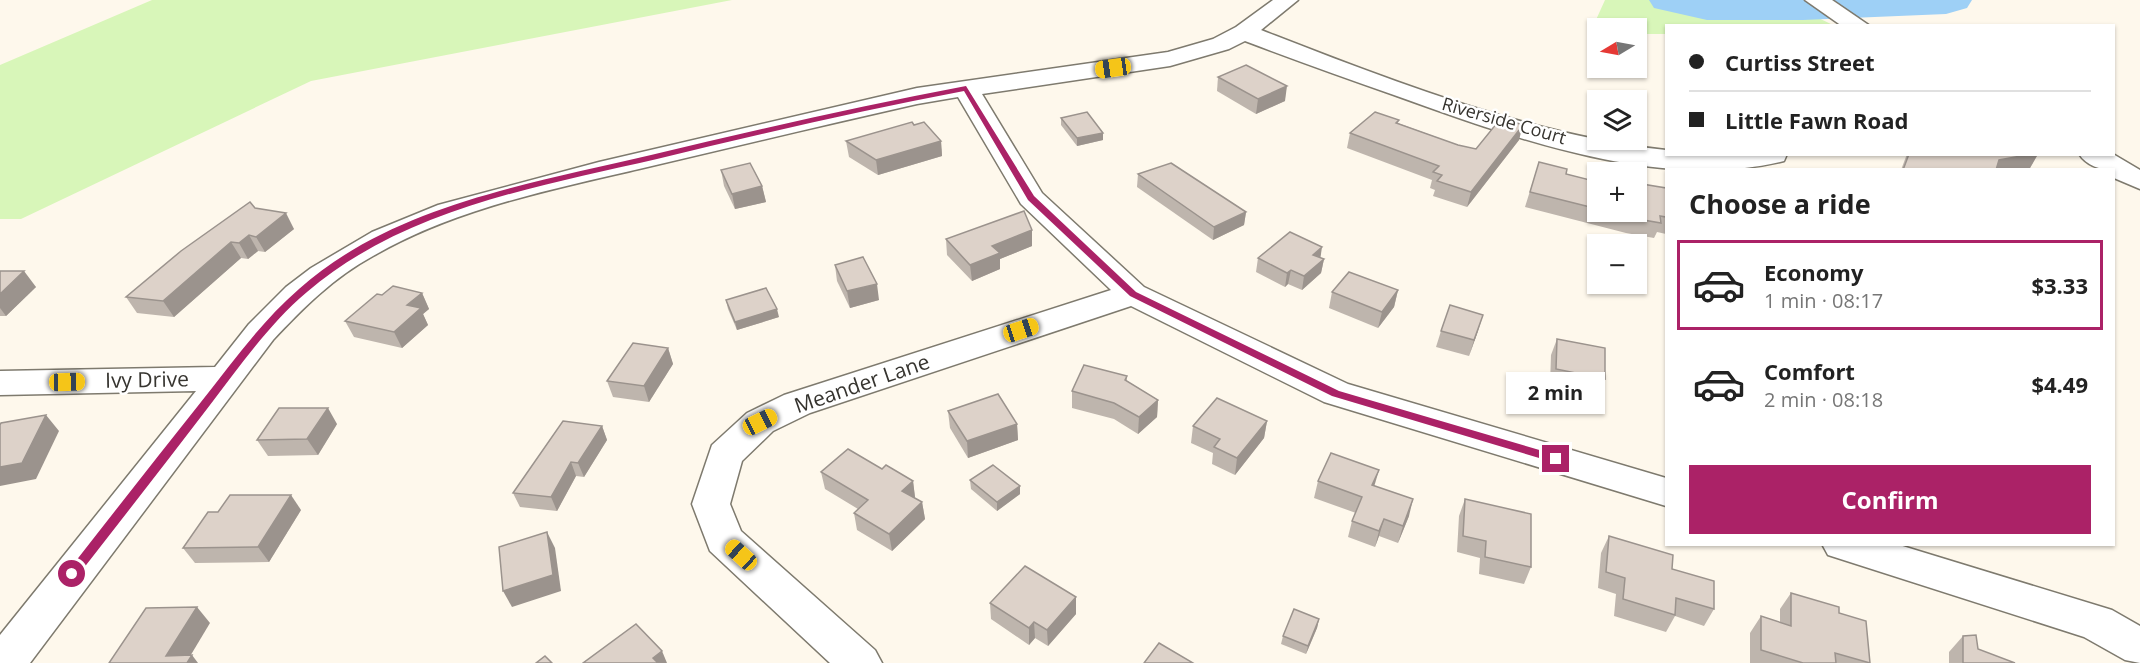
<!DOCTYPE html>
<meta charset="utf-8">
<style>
body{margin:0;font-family:"Open Sans",sans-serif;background:#f2f2f2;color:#222;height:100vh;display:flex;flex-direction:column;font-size:22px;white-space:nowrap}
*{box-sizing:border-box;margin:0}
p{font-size:20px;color:#767676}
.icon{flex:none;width:33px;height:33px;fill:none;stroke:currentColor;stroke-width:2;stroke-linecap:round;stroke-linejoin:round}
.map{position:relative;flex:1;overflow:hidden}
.sheet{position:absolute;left:1665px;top:168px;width:450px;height:378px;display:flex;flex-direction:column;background:#fff;border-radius:0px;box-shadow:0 2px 4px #0004}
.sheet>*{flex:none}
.guide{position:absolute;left:1665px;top:24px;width:450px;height:132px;border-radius:0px;box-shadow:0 2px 4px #0004;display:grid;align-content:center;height:132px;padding:0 24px;background:#fff}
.needle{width:39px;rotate:260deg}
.buttons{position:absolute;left:1587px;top:18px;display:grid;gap:12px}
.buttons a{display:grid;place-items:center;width:60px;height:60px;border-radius:0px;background:#fff;box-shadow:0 2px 4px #0004;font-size:30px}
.end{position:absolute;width:27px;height:27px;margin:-14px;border:8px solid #ab2267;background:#fff;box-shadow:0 0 0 3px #fff}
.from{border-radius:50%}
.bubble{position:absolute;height:42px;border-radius:0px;background:#fff;box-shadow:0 2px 4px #0004;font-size:20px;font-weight:700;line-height:42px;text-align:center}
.car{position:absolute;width:18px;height:36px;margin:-18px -9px;border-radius:8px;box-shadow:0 0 4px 2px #0007;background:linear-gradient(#f5c518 24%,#345 0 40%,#f5c518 0 76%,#345 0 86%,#f5c518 0)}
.guide b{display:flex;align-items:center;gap:21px;height:57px;font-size:22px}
.guide b+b{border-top:2px solid #e0e0e0}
.guide i{width:15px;height:15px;background:#222}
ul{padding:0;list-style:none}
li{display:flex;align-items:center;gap:18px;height:90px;margin:0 12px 9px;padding:0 12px;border:3px solid transparent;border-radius:0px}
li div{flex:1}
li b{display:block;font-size:22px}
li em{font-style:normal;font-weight:700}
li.active{border-color:#ab2267}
li>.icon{width:54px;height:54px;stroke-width:1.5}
h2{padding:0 24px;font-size:27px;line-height:72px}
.button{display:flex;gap:12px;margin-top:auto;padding:12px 24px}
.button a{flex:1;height:69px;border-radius:0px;background:#ab2267;color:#fff;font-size:24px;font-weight:700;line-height:69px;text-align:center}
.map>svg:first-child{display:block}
</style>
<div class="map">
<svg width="2140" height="663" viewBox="0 0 2140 663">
<rect width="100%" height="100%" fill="#fef8ec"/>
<g fill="#d8f6b9">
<polygon points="152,0 732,0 311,81 21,219 0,219 0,65"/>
<polygon points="1605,0 1781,0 1833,25 1666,26 1666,34 1637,34 1636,28 1598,28 1597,33 1590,33"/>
</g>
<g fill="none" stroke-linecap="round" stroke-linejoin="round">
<polygon fill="#9ed0f6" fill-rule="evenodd" points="1649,0 1972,0 1967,8 1946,14 1803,20 1707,20 1654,8"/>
<g stroke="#7e7a6e" stroke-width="3">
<g id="minor">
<path d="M1273,0H1298L1261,30C1390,80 1528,135 1666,150V154H1787L1784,161C1659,192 1511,137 1394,95C1345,78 1295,60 1245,41L1229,49L1170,66L982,94L1042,193L1144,287L1348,384L1666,478V506L1324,402L1131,306L810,413L773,431L742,461L730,504L741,531L875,650L882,663H830L710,551L692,504L712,445L747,413L784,395L1111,290L1021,204L958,97L917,104C824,125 732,147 639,169C549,190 454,209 373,256C333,278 304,307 273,340L30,663H0V635L196,391L0,395V371L215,367L249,324L286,287L311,268L372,232L438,205L599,162L917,88L1168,52L1213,39L1236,27Z"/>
<polygon points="1805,0 1832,0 1870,26 1842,26"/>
<path d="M2079,154H2113L2140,170V189L2114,178V170C2100,170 2087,166 2079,154Z"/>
<polygon points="1822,544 1896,544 2112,610 2140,626 2140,663 2125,660 2084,637 1828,555"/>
</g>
</g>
<use href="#minor" fill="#fff" fill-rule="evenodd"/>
</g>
<g fill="#beb5ad">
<polygon points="1218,77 1285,101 1256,114 1217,91"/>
<polygon points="1061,118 1103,140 1077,146 1061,125"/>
<polygon points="1399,120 1398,123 1458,145 1476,149 1519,140 1467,207 1433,196 1435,190 1430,188 1432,180 1347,148 1350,133"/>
<polygon points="846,141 941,141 942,156 878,175 849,157"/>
<polygon points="1907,154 2038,154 2030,168 2023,170 1901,170"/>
<polygon points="1539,162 1566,174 1598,182 1598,212 1636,212 1666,188 1666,234 1657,232 1654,238 1626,233 1525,207"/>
<polygon points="721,170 762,186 766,202 735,209 724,186"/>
<polygon points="1138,174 1246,212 1244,225 1213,240 1137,187"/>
<polygon points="255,208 294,229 265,252 258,251 248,259 241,258 174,317 137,313 126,297"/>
<polygon points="1032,230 1032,246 1000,259 1000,269 972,281 947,255 946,239"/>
<polygon points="1258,258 1324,259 1321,273 1302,290 1288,284 1285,287 1256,272"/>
<polygon points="835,265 879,300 850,308 837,281"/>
<polygon points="0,271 36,287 6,316 0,316"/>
<polygon points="1398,290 1394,307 1378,328 1329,308 1332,292"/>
<polygon points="422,293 429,309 423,314 428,325 402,348 354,337 345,321 382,295"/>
<polygon points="726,300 779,317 737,330 728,309"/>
<polygon points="1441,331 1478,331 1469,356 1436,347"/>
<polygon points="1557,339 1605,379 1598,395 1550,385 1551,355"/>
<polygon points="668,348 673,364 649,402 613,397 607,381"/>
<polygon points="1127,376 1127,381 1158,400 1157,417 1138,434 1114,419 1072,408 1072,391"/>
<polygon points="948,411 1017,424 1018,440 968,458 950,428"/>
<polygon points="1267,421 1264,438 1235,475 1212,464 1213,453 1191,443 1193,426"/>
<polygon points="337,424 318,455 268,456 257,440"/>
<polygon points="602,426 607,440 584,477 576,476 557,511 520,507 513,493"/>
<polygon points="882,469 913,481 915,498 922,502 925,519 892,551 857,530 854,513 858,509 825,489 821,472"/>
<polygon points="970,480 1020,486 1020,494 997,511 971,489"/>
<polygon points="1318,481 1375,486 1409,516 1398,543 1379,536 1375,547 1348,537 1352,521 1356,513 1314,498"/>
<polygon points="1465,499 1531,567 1524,584 1479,574 1480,558 1457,552 1459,516"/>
<polygon points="301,510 269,562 195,563 183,548"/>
<polygon points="1609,536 1672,569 1714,609 1704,626 1675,616 1666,632 1614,616 1616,594 1598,588 1601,553"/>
<polygon points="1791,593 1839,613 1870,663 1750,663 1750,633 1761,616 1780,622 1780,609"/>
<polygon points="990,603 1076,614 1048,646 1035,638 1029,645 991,619"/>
<polygon points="1319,619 1317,628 1306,654 1281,644 1283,636"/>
<polygon points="1963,636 1978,649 2015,663 1949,663 1949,652"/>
</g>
<g fill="#9b938d">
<polygon points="1287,86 1285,101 1256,114 1258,99"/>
<polygon points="1523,125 1519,140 1467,207 1471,192"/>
<polygon points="1103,133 1103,140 1077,146 1077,138"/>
<polygon points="941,141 942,156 878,175 876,160"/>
<polygon points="2032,154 2038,154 2030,168 2023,170 1994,170 1999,160"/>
<polygon points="762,186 766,202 735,209 732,194"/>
<polygon points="1246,212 1244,225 1213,240 1214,227"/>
<polygon points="286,213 294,229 265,252 256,237"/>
<polygon points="1032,230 1032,246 1000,259 1000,269 972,281 970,265 992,246"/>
<polygon points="249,235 258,251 248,259 239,243"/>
<polygon points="231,242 241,258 174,317 163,301"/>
<polygon points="1322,247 1320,261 1313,255"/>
<polygon points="1324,259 1321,273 1302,290 1304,276"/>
<polygon points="1291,270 1288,284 1285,287 1287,273"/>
<polygon points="24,271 36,287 6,316 0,308 0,294"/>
<polygon points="877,284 879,300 850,308 847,291"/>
<polygon points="1398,290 1394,307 1378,328 1382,312"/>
<polygon points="422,293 429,309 423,314 428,325 402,348 394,332 407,305"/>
<polygon points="777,309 779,317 737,330 735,322"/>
<polygon points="1483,315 1478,331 1469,356 1474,340"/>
<polygon points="668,348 673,364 649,402 644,386"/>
<polygon points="1158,400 1157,417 1138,434 1139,417"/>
<polygon points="328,408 337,424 318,455 307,439"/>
<polygon points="46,415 59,431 36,479 0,486 0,467"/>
<polygon points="1267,421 1264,438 1235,475 1237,458"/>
<polygon points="1017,424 1018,440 968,458 967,441"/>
<polygon points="602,426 607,440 584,477 578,463"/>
<polygon points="571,462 576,476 557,511 551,497"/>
<polygon points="1379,470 1374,487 1372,485"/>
<polygon points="913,481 915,497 905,508 902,491"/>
<polygon points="1020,486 1020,494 997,511 997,502"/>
<polygon points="291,495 301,510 269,562 258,547"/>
<polygon points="1413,499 1409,516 1398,543 1403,526"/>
<polygon points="922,502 925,519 892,551 889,534"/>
<polygon points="1384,519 1379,536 1375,547 1379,531"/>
<polygon points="547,532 555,548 561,591 512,607 503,591"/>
<polygon points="1076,597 1076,614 1048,646 1047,630"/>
<polygon points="197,607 210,623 186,663 166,656"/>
<polygon points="1319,619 1317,628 1306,654 1308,646"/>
<polygon points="1034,622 1035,638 1029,645 1029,628"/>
<polygon points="662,651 667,663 655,663 653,658"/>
<polygon points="192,655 198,663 187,663"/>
</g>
<g fill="#ddd2c9" stroke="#9b938d" stroke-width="1.5">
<polygon points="1246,65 1287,86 1258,99 1218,77"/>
<polygon points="1087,112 1103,133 1077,138 1061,118"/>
<polygon points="1375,112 1399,120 1396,123 1458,145 1476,149 1501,118 1523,125 1471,192 1437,181 1442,175 1433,172 1439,166 1350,133"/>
<polygon points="912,122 914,125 924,122 941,141 876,160 846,141"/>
<polygon points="1909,154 2032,154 1999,160 1996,170 1903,170"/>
<polygon points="1539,162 1567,169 1566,174 1598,182 1598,209 1530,192"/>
<polygon points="750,163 762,186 732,194 721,170"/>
<polygon points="1171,163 1246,212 1214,227 1138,174"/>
<polygon points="1636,183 1666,188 1666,217 1660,216 1661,223 1632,218 1608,212 1636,212"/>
<polygon points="250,202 255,208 286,213 256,237 249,235 239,243 231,242 163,301 126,297 181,251"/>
<polygon points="1024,211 1032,230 992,246 1000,253 970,265 946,239"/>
<polygon points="1290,232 1322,247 1313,255 1324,259 1304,276 1291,270 1287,273 1258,258"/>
<polygon points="863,257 877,284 847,291 835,265"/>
<polygon points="0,271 24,271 0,294"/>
<polygon points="1349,272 1398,290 1382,312 1332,292"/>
<polygon points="393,286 422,293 407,305 421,308 394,332 345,321 377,294 382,295"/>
<polygon points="766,288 777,309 735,322 726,300"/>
<polygon points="1450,305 1483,315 1474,340 1441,331"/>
<polygon points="1557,339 1605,348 1605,379 1556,369"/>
<polygon points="633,343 668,348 644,386 607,381"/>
<polygon points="1084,365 1127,376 1125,380 1158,400 1139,417 1114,403 1072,391"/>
<polygon points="998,394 1017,424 967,441 948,411"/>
<polygon points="1217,398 1267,421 1237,458 1214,447 1220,439 1193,426"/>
<polygon points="279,408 328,408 307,439 257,440"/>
<polygon points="46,415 22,463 0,467 0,425 1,423"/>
<polygon points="563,421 602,426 578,463 571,462 551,497 513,493"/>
<polygon points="848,449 882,469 886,465 913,481 902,491 922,502 889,534 854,513 868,500 821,472"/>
<polygon points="1331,453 1379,470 1372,485 1413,499 1403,526 1384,519 1379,531 1352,521 1362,497 1318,481"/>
<polygon points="993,465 1020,486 997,502 970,480"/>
<polygon points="230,495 291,495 258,547 183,548 208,512 218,512"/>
<polygon points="1465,499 1531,514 1531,567 1485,557 1486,541 1463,536"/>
<polygon points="547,532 553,575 503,591 499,547"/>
<polygon points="1609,536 1673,555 1672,569 1714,581 1714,609 1676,598 1675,615 1623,599 1625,578 1606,572"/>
<polygon points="1025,566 1076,597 1047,630 1034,622 1029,628 990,603"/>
<polygon points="1791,593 1839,607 1839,613 1866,621 1870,663 1835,653 1836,663 1803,663 1761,650 1761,616 1791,626"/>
<polygon points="197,607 166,656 192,655 187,663 109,663 146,608"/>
<polygon points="1294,609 1319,619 1308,646 1283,636"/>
<polygon points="636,624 662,651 653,658 658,663 583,663"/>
<polygon points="1976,635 1978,649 2015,663 1963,663 1963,636"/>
<polygon points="1159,643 1193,663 1144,663"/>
<polygon points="545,656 552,663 536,663"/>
</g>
<path fill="#ab2267" d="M966,86L1034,196L1136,292L1339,391L1560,456V462L1556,463L1332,396L1130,296L1028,200L964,91C860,111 759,134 657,159C536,187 404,209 307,292C269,324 240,366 210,405C166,463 121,520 76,578H68V571C112,515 156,458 201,402C232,363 261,322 299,289C393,205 533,183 651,155C756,130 860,106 966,86Z"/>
<g text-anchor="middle" stroke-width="5" stroke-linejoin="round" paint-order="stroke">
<g font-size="18" fill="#36342f" stroke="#fff">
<text transform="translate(1504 121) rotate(16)" y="6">Riverside Court</text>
</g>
<g font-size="21" fill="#36342f" stroke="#fff">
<text transform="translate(147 380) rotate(-1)" y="7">Ivy Drive</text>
<text transform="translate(862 384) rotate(-19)" y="7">Meander Lane</text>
</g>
</g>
</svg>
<div class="buttons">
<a><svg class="needle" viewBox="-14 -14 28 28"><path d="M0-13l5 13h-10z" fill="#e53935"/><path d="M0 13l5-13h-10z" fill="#767676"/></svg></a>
<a><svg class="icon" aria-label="layers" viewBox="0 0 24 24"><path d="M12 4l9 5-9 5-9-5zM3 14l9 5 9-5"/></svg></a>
<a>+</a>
<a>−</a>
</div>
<i class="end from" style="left:72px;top:574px"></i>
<i class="end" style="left:1556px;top:459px"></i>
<div class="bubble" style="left:1506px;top:372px;width:99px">2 min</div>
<i class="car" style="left:1113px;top:68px;rotate:262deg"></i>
<i class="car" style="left:1021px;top:330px;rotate:72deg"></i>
<i class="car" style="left:67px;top:382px;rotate:89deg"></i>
<i class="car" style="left:760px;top:422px;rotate:64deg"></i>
<i class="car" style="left:741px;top:555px;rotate:312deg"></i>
<div class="guide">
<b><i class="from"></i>Curtiss Street</b>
<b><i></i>Little Fawn Road</b>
</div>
<section class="sheet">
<h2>Choose a ride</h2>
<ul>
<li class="active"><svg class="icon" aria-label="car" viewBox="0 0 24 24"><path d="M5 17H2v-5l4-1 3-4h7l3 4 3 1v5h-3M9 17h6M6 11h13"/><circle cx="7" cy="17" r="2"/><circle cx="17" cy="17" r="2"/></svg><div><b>Economy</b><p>1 min · 08:17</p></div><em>$3.33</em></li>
<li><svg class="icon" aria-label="car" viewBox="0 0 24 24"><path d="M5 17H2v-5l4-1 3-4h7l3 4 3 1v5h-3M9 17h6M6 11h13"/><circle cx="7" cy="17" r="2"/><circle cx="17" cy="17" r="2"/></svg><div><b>Comfort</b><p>2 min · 08:18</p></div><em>$4.49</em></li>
</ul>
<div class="button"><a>Confirm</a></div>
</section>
</div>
